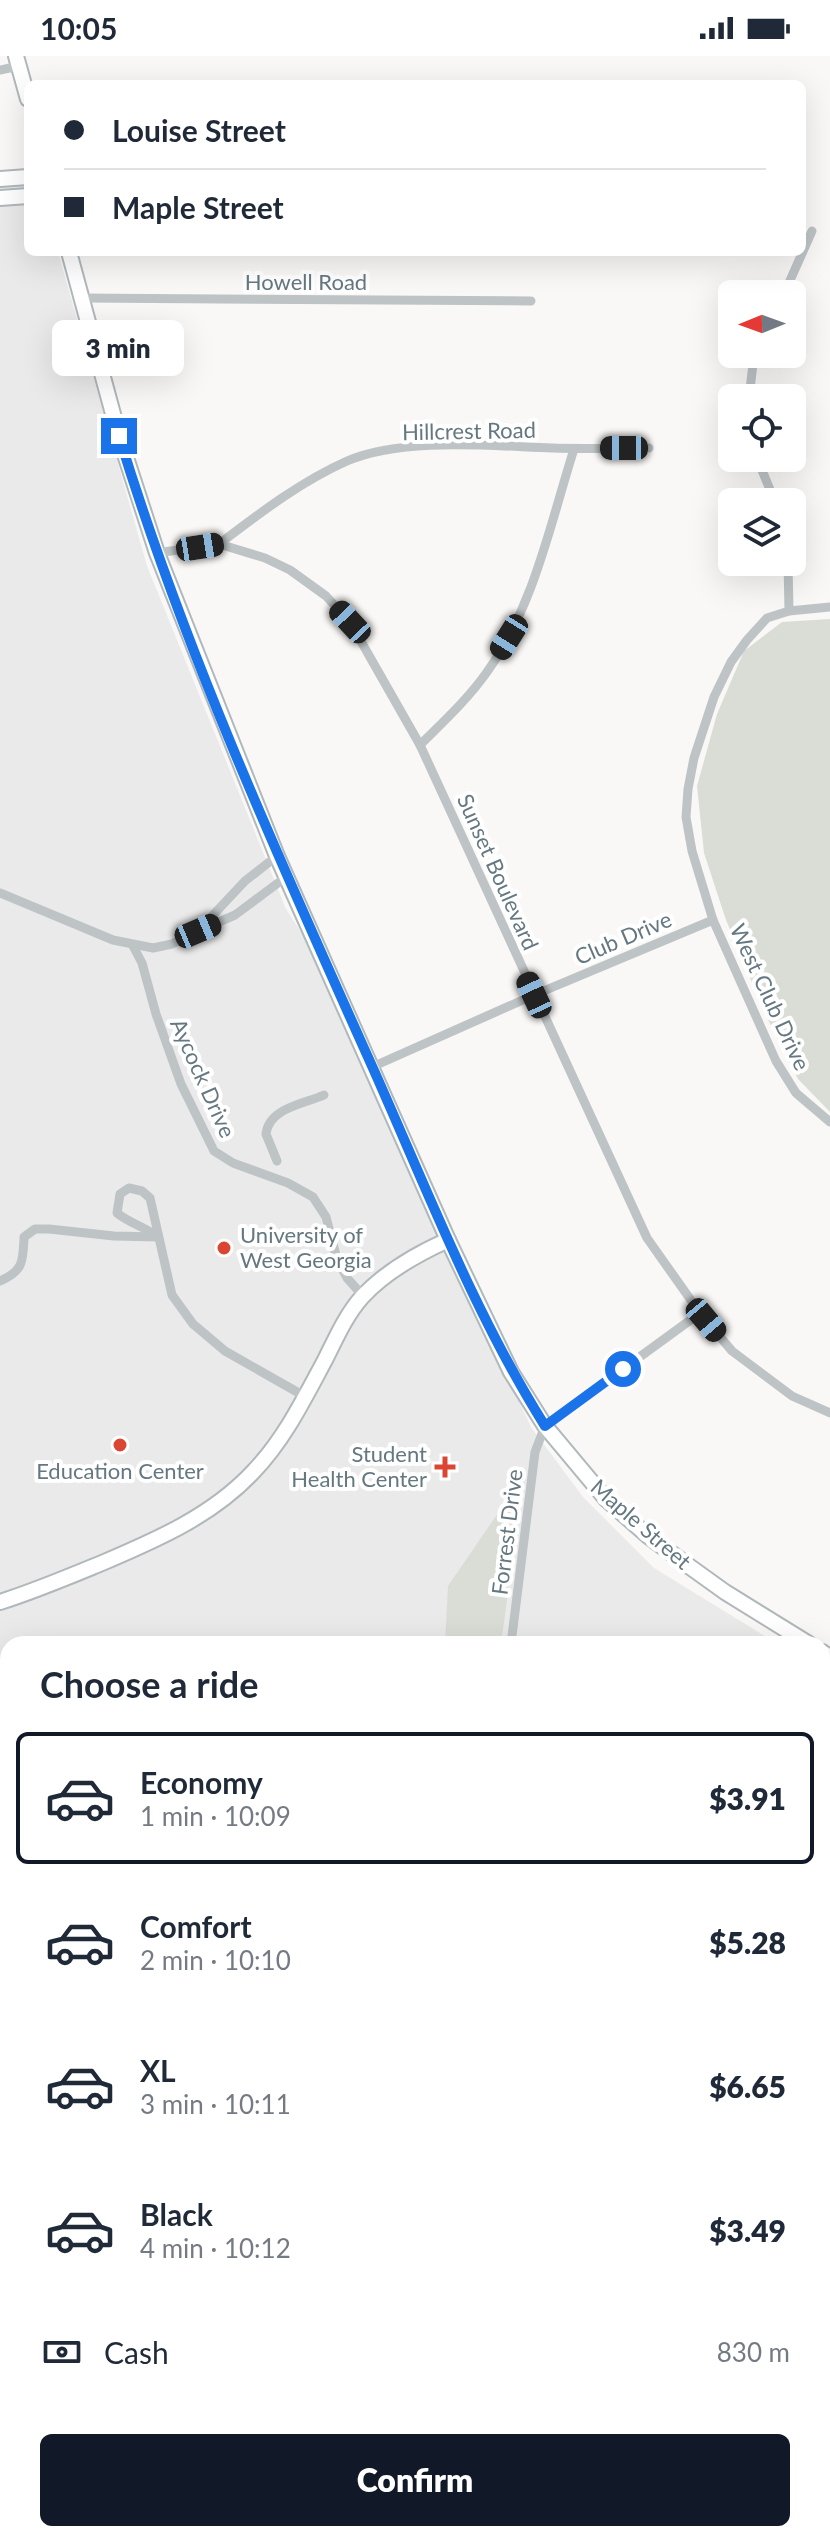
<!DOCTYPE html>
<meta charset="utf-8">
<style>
body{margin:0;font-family:Lato,sans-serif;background:#f2f2f3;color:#1f2937;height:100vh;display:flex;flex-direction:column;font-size:30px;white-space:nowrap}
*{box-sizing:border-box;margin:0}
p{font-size:26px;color:#747a83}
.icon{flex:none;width:44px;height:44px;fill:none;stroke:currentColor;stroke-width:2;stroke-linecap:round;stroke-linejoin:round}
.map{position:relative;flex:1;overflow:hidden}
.panel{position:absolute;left:0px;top:1580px;width:830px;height:906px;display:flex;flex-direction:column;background:#fff;border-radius:24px 24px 0 0;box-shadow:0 8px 32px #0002}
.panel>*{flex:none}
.guide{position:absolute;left:24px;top:24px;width:782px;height:176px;border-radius:12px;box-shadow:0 8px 32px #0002;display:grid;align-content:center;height:176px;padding:0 40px;background:#fff}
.needle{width:52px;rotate:269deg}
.tools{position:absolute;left:718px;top:224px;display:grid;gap:16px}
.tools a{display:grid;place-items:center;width:88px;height:88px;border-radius:12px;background:#fff;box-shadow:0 8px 32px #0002;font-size:40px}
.end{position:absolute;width:36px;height:36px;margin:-18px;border:10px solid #1a73e8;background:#fff;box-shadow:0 0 0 4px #fff}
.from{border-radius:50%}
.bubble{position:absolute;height:56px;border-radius:12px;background:#fff;box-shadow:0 8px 32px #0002;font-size:26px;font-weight:800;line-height:56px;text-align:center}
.car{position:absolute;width:24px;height:48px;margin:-24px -12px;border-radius:10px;box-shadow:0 0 6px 2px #0007;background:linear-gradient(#222 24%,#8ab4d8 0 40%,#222 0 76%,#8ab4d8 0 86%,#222 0)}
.guide b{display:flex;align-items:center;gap:28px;height:76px;font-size:30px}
.guide b+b{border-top:2px solid #e0e1e3}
.guide i{width:20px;height:20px;background:#1f2937}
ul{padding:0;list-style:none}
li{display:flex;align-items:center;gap:24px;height:132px;margin:0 16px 12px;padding:0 24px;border:4px solid transparent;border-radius:12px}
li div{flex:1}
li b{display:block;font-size:30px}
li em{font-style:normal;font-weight:800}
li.active{border-color:#111827}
li>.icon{width:72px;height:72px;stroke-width:1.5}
h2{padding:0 40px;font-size:36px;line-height:96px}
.pay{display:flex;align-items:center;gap:20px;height:88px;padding:0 40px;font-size:30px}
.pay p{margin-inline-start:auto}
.button{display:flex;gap:16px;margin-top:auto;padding:16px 40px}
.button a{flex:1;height:92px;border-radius:12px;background:#111827;color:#fff;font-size:32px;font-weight:800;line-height:92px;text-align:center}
.status{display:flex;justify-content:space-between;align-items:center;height:56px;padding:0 40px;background:#fff;direction:ltr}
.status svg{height:22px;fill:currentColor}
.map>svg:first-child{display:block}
</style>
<div class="status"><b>10:05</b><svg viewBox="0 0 49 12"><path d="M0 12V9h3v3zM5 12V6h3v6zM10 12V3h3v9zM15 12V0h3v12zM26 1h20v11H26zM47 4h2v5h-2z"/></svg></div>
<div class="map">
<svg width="830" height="2485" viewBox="0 0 830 2485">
<rect width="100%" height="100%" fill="#f9f8f6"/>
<polygon fill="#eaeaea" points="28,116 28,196 58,196 147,510 286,853 308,887 363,1012 531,1371 583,1441 654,1512 778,1588 8,1588 8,2478 367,2478 367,2485 0,2485 0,118"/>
<g fill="#d9ddd6">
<polygon points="830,563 830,1056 798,1023 766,960 726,864 704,797 697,730 717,658 744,595 782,566"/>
<polygon points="521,1439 501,1588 445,1588 448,1530 496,1460"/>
<polygon points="0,1884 8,1885 8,2001 0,2000"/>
<path d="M8,2133V2211C0,2186 0,2158 8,2133Z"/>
<rect x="0" y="2246" width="8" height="93"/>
<polygon points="8,2418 8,2478 350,2478 350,2485 0,2485 0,2421"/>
</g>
<polygon fill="#b7c4c7" points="573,2478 749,2478 752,2485 569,2485"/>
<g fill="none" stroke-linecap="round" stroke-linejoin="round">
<g stroke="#b7c4c7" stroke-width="3">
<polyline points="822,2473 830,2468"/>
<polyline points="806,2485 815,2478"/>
</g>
<g stroke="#b0b8bb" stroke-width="18">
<g id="secondary">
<polyline points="16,0 28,43"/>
<polyline points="0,123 28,121"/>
<polyline points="0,142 28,140"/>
<polyline points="69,196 119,380 157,497 277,800 448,1184 511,1316 545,1370 606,1443 648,1480 686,1508 725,1536 809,1588"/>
<path d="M0,1546C35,1535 68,1521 102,1507C156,1484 212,1460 253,1416C284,1384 304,1343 325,1304C336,1282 346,1259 362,1241C386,1215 417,1198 448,1184"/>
<polyline points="822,1596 830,1601"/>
</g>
</g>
<g stroke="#bec4c6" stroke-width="9">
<polyline points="0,14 19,10"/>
<polyline points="784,238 812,175"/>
<polyline points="82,242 531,245"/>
<polyline points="749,342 753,308 758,298"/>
<polyline points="757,402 775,446"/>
<path d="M219,488C260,457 300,426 347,405C403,381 491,390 552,392C584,393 617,392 649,392"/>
<polyline points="157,497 219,488 265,502 290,514 326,540 350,566 420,689 647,1182 700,1257 732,1295 792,1340 830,1357"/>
<polyline points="788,506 789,555"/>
<polyline points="830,551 789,555 767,562 747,584 731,606 714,641 694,702 688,733 686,761 692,795 713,864 776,1005 796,1037 830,1066"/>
<path d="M420,689C443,666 468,643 487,616C534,550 550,469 574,393"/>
<polyline points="0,837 113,884 153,892 172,888 198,875 245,825 277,800"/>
<polyline points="205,872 235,859 286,821"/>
<polyline points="133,890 142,907 156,958 181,1028 214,1095 233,1107 288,1127 313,1141 326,1161 337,1203 347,1222 363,1240"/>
<polyline points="372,1011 534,939 713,864"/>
<path d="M277,1105L266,1078C269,1052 304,1048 324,1039"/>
<path d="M158,1181C145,1171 129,1167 117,1157L120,1138L129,1132L142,1135L150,1142L172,1239L193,1268L225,1295L306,1341"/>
<path d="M0,1225C24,1215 23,1204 24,1181L35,1173H49L114,1180L158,1181"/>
<polyline points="511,1588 535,1396 545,1370 700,1257"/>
<polyline points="364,2478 364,2485"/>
</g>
<use href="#secondary" stroke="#fff" stroke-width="14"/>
</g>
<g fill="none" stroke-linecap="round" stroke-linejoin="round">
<path stroke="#1a73e8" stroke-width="10" d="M119,380C185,596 279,803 372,1010C426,1131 474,1257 545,1370L623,1313"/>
</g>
<g fill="#db4634" stroke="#fff" stroke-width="3">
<circle cx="224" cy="1192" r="8"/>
<circle cx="120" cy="1389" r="8"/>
<path d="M441 1399h8v8h8v8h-8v8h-8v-8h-8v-8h8z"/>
</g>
<g text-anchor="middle" stroke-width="8" stroke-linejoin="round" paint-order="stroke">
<g font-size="22" fill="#657880" stroke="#fff">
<text x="306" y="234">Howell Road</text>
<text transform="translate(469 375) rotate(-1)" y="8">Hillcrest Road</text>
<text transform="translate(498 816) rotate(66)" y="8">Sunset Boulevard</text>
<text transform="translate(623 882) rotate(-23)" y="8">Club Drive</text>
<text transform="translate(770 941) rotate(65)" y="8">West Club Drive</text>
<text transform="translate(203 1022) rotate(66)" y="8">Aycock Drive</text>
<text transform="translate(641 1468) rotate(41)" y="8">Maple Street</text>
<text transform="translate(507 1476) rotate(-83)" y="8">Forrest Drive</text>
</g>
<g font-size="22" fill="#657880" stroke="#fff" text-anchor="start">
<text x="240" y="1187">University of<tspan x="240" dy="25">West Georgia</tspan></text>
<text x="427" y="1406" text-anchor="end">Student<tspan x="427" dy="25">Health Center</tspan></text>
<text x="120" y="1423" text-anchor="middle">Education Center</text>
</g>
</g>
</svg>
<div class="tools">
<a><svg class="needle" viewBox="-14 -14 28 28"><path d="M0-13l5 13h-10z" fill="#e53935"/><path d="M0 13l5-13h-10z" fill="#747a83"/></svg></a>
<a><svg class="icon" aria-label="locate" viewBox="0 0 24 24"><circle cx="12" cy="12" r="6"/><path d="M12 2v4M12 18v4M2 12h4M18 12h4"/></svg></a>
<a><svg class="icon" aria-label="layers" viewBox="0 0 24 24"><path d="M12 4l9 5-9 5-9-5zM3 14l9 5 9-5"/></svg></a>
</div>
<i class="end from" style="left:623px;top:1313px"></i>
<i class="end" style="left:119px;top:380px"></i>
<div class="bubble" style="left:52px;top:264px;width:132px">3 min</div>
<i class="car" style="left:624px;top:392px;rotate:270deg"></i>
<i class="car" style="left:200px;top:491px;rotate:81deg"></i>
<i class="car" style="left:350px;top:566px;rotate:317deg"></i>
<i class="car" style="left:509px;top:581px;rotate:212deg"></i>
<i class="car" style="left:198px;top:875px;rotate:67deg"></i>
<i class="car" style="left:534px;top:939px;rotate:335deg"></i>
<i class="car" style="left:706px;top:1264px;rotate:140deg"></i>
<div class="guide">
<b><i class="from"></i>Louise Street</b>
<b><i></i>Maple Street</b>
</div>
<section class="panel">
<h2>Choose a ride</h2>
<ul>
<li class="active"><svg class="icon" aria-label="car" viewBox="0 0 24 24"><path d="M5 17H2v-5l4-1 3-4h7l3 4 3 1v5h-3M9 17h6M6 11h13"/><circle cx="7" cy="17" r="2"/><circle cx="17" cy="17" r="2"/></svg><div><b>Economy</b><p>1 min · 10:09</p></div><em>$3.91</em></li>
<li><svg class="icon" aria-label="car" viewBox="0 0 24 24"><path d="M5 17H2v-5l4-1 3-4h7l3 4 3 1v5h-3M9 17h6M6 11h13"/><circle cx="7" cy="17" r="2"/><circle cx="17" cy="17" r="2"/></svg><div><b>Comfort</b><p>2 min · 10:10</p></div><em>$5.28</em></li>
<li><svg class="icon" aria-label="car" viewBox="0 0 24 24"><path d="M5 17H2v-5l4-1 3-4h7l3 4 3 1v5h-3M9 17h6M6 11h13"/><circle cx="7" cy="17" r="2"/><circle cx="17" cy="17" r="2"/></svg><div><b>XL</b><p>3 min · 10:11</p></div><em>$6.65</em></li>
<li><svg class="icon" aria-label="car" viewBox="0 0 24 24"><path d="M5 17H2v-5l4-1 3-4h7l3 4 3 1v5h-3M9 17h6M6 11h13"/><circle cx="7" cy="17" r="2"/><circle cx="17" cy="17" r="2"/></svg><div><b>Black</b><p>4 min · 10:12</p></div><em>$3.49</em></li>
</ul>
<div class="pay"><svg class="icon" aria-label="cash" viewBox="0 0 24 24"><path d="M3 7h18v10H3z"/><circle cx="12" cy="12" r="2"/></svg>Cash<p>830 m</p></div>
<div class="button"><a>Confirm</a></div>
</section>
</div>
